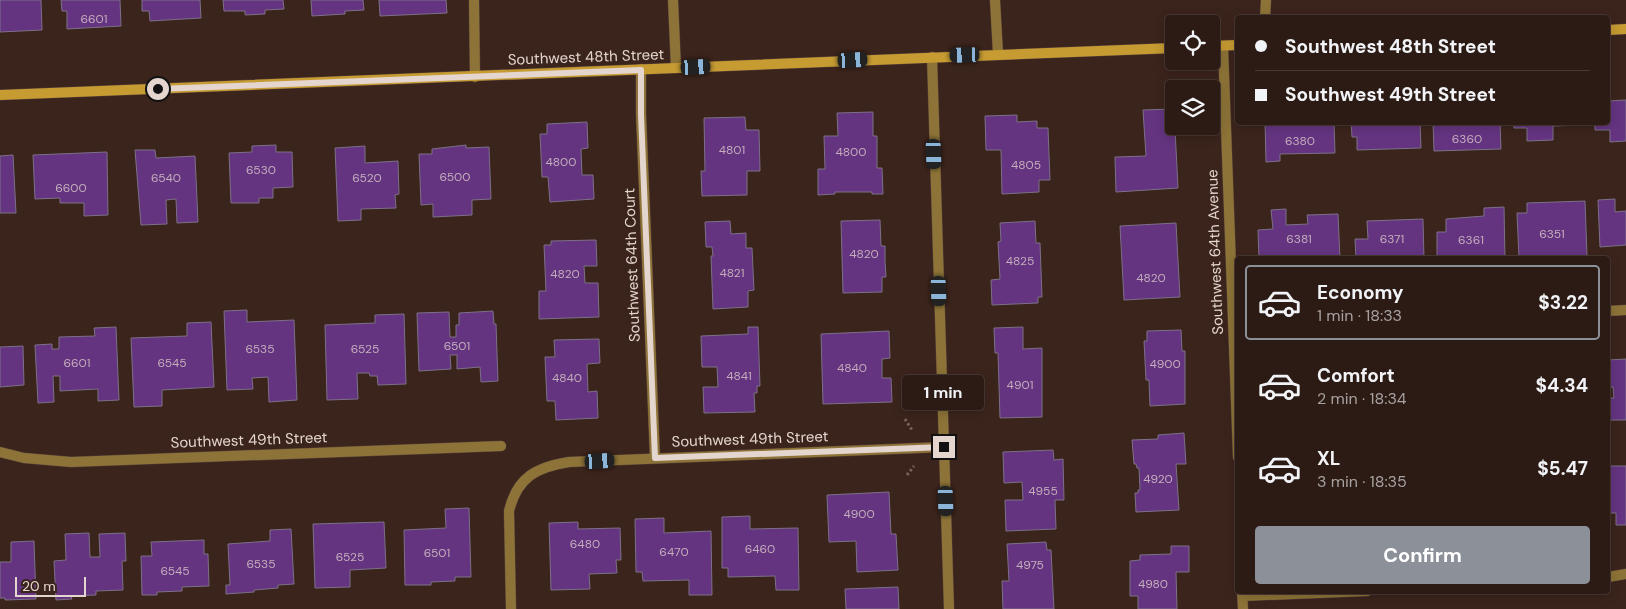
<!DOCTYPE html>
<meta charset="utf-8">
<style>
body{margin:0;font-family:"DM Sans",sans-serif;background:#382822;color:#f1f3f6;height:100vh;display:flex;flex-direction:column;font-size:19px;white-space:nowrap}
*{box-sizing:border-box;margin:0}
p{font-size:16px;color:#a6a1a0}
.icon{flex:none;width:28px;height:28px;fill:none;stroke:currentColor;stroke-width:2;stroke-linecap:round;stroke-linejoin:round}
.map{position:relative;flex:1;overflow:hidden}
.details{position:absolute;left:1235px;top:256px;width:375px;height:338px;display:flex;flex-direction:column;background:#2c1b15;border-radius:5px;box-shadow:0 2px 12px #0003,0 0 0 1px #483934}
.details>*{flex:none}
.hud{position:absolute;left:1235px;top:15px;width:375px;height:110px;border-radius:5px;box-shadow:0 2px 12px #0003,0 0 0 1px #483934;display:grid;align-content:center;height:110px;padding:0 20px;background:#2c1b15}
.tools{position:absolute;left:1165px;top:15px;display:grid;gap:10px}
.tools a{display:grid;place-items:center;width:55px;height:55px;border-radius:5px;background:#2c1b15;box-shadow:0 2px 12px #0003,0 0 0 1px #483934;font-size:25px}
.scale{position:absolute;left:15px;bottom:12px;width:71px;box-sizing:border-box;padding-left:5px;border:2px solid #e4d5cf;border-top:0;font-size:14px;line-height:18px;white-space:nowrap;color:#e4d5cf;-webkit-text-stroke:4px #3b241c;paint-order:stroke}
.end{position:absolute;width:22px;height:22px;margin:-11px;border:6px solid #e4d5cf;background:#111;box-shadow:0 0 0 2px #111}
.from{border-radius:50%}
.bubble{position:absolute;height:35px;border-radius:5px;background:#2c1b15;box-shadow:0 2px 12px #0003,0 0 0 1px #483934;font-size:16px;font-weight:700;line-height:35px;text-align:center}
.car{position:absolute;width:15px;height:30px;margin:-15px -8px;border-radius:6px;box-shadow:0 0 4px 1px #0007;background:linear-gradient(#222 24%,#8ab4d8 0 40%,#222 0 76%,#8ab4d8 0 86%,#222 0)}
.hud b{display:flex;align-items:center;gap:18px;height:48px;font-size:19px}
.hud b+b{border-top:1px solid #483934}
.hud i{width:12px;height:12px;background:#f1f3f6}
ul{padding:9px 0 0;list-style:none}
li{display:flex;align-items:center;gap:15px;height:75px;margin:0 10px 8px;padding:0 10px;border:2px solid transparent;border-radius:5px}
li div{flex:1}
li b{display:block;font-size:19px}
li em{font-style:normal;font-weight:700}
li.active{border-color:#8c9099}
li>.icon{width:45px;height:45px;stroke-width:1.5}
.cta{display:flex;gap:10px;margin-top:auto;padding:10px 20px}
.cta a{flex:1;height:58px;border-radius:5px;background:#8c9099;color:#fff;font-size:20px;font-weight:700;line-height:58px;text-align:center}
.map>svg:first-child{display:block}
</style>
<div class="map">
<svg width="1626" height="609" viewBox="0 0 1626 609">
<rect width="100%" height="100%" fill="#3b241c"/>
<g fill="#643480" stroke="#7d7087">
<polygon points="0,0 41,0 42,30 0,32"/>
<polygon points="61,0 120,0 121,26 67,29 67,11 62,11"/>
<polygon points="142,0 200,0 201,18 150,21 149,11 142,11"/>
<polygon points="223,0 283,0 284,9 265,10 265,14 245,15 245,11 224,11"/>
<polygon points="311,0 363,0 364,10 345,11 345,14 312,16"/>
<polygon points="379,0 446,0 447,13 380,16"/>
<polygon points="1626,100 1626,141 1610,142 1610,130 1595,130 1595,122 1608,122 1608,101"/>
<polygon points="1174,109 1178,188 1116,192 1115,157 1146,156 1143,110"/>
<polygon points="873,112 873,136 877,136 877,168 882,168 883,194 872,194 872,192 835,192 835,194 818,195 818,169 825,169 824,136 838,136 837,113"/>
<polygon points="1017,115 1017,122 1037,121 1037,128 1048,128 1050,180 1039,180 1039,192 1002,194 1001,150 986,150 985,116"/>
<polygon points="745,117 746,130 759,130 760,171 747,171 747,195 702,196 701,171 705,171 704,118"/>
<polygon points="587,122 588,148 581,149 582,175 593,175 594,199 550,202 548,177 542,177 540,134 547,134 547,124"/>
<polygon points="1265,122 1334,122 1335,153 1280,154 1280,161 1266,162"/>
<polygon points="1420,122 1421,148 1357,150 1357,137 1352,137 1351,122"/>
<polygon points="1433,122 1500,122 1501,149 1434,151"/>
<polygon points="1514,122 1582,122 1582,125 1553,126 1553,140 1527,141 1527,128 1514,128"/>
<polygon points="276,145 276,152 292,152 293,187 273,188 273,198 259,198 259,203 231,203 229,153 252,152 252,146"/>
<polygon points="466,145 466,148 489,147 491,199 472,200 472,215 433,217 433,204 421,205 419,154 432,154 432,149"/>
<polygon points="365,146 365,163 398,161 399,194 395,195 396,208 361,209 361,220 338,221 335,148"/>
<polygon points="135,150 155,150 156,158 195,156 198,222 177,223 176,199 166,200 167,224 141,225"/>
<polygon points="107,152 108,215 84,216 84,203 60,203 60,198 35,199 33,155"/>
<polygon points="13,155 16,213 0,213 0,156"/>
<polygon points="1615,199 1615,212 1626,211 1626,245 1600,247 1598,200"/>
<polygon points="1585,201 1587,256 1519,258 1517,213 1527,213 1527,203"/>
<polygon points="1504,207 1505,259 1437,259 1437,232 1446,232 1446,219 1484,216 1484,208"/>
<polygon points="1286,209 1286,225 1308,224 1307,215 1338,214 1340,259 1259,259 1258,230 1273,229 1271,210"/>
<polygon points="1423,219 1424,259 1356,259 1355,239 1368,239 1367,221"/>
<polygon points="880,220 881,246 885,246 885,261 886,277 882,277 882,292 843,293 841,221"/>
<polygon points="730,221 731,234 746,233 746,248 752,248 754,290 748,291 748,307 713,309 711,256 713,256 712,247 706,247 705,222"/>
<polygon points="1035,221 1036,243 1040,243 1042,297 1038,297 1038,303 992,305 991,280 1000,279 998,242 1001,241 1000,223"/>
<polygon points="1176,223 1180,297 1124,300 1120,226"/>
<polygon points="596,240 597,266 584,266 585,283 598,283 599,317 539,319 539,291 546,291 544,245 551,245 551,241"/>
<polygon points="247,310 247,322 294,320 297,400 269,402 268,377 252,378 253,389 227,390 224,311"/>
<polygon points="493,311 494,324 496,324 498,381 481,382 480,367 457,369 457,355 450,355 451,369 419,371 417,313 449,312 450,337 456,337 456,325 459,325 459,313"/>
<polygon points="404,314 406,384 378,385 377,376 370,376 369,373 357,373 358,399 327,400 325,325 375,323 375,315"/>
<polygon points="211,322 214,387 162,390 162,406 134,407 131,338 187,336 187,323"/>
<polygon points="116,327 119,400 98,401 98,389 60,391 60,376 53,376 54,402 38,403 35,345 52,344 52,349 59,349 59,337 95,336 94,328"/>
<polygon points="748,327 758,327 760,386 757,386 757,393 754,393 755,412 704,413 703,387 718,387 717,367 702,367 701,336 748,334"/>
<polygon points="1023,327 1023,349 1042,348 1042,417 1000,418 998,353 995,353 994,328"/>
<polygon points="1181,330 1182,351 1185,351 1185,404 1150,406 1149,380 1146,380 1144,341 1147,341 1147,331"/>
<polygon points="889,331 890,358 882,359 882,378 891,378 892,402 823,404 821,334"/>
<polygon points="599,339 600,363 587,364 588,392 597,391 598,418 556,420 555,401 547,401 545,357 555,357 554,340"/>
<polygon points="23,346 24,385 0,387 0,347"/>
<polygon points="1626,359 1626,420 1610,420 1609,398 1614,398 1613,387 1608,387 1608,360"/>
<polygon points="1184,433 1186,464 1176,464 1179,510 1136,512 1135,493 1138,493 1138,490 1140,490 1139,468 1137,468 1136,464 1134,464 1132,440 1158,439 1158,435"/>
<polygon points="1053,450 1054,460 1063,459 1064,500 1055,500 1056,529 1006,531 1005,500 1023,500 1022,482 1004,483 1003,452"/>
<polygon points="1608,466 1626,466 1626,525 1616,525 1616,513 1609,513"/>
<polygon points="889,492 891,534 896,534 898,570 857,572 856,541 829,542 827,495"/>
<polygon points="469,508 471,577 455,577 455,581 431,582 431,585 405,585 404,530 446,528 445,509"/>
<polygon points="750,516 750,529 798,528 799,590 776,590 775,576 728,577 728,568 722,568 722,517"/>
<polygon points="664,518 664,533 711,531 712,595 689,595 689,580 643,581 642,572 636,572 635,519"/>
<polygon points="384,522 386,568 350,570 350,587 315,588 313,524"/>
<polygon points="578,522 578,529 620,528 621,560 616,560 617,573 589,574 590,589 551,590 549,523"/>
<polygon points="291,529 294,584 278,585 278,588 254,590 254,592 226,594 226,585 230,585 228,544 270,541 270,530"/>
<polygon points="89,533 90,557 100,557 99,534 125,533 126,561 122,561 123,590 96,591 96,595 71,596 72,599 56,600 54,561 66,560 65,534"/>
<polygon points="204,540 204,554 208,554 209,586 182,587 182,591 157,592 157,595 142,595 141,556 152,556 151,542"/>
<polygon points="34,541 36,599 5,600 5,598 0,598 0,562 11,562 11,542"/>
<polygon points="1046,542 1047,550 1051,550 1054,609 1003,609 1002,581 1009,581 1007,544"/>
<polygon points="1171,546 1189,546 1189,572 1176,572 1177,609 1138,609 1138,596 1130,596 1130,561 1140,560 1140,555 1171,554"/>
<polygon points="898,587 899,609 846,609 845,589"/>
</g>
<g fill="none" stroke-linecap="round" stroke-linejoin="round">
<g stroke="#564039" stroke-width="11">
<g id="street">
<polyline points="474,0 475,77"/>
<polyline points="673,0 676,68"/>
<polyline points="995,0 998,54"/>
<polyline points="1265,18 1266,0"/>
<polyline points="1223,46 1238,457"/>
<polyline points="932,57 949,609"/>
<polyline points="641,69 641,114 655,458"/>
<polyline points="1608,311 1626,310"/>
<polyline points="0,452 24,458 71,462 501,446"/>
<polyline points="1608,577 1626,574"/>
<polyline points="1242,591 1243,609"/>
<polyline points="1243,596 1367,591"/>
<path d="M511,609L509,511C517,477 537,467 569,462L944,447"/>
</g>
</g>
<g stroke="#564039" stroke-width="11">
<g id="secondary">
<polyline points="1608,30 1626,29"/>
<polyline points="1211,46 1238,45"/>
<polyline points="0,95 1174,48"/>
</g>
</g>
<g stroke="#77635c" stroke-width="3" stroke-dasharray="2.5 2.5" stroke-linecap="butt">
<polyline points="905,419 912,430"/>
<polyline points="907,475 914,466"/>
</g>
<use href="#street" stroke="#8d7337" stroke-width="10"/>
<use href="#secondary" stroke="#c69b32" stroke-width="10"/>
</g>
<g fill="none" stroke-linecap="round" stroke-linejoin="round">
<polyline stroke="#e4d5cf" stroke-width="6" points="158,89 641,70 641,114 655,458 944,447"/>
</g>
<g text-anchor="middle" stroke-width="5" stroke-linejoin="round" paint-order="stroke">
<g font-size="12" fill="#c4adbb">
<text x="94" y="23">6601</text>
<text x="1467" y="143">6360</text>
<text x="1300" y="145">6380</text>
<text x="732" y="154">4801</text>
<text x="851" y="156">4800</text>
<text x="561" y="166">4800</text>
<text x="1026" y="169">4805</text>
<text x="261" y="174">6530</text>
<text x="455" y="181">6500</text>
<text x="166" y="182">6540</text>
<text x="367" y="182">6520</text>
<text x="71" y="192">6600</text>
<text x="1552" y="238">6351</text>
<text x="1299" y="243">6381</text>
<text x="1392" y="243">6371</text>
<text x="1471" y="244">6361</text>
<text x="864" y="258">4820</text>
<text x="1020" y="265">4825</text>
<text x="732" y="277">4821</text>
<text x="565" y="278">4820</text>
<text x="1151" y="282">4820</text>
<text x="457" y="350">6501</text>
<text x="260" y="353">6535</text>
<text x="365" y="353">6525</text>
<text x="77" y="367">6601</text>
<text x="172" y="367">6545</text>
<text x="1165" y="368">4900</text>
<text x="852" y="372">4840</text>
<text x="739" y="380">4841</text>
<text x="567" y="382">4840</text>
<text x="1020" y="389">4901</text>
<text x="1158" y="483">4920</text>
<text x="1043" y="495">4955</text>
<text x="859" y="518">4900</text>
<text x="585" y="548">6480</text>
<text x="760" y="553">6460</text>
<text x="674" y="556">6470</text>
<text x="437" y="557">6501</text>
<text x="350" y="561">6525</text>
<text x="261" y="568">6535</text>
<text x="1030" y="569">4975</text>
<text x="175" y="575">6545</text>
<text x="1153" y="588">4980</text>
</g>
<g font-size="15" fill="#e4d5cf" stroke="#3b241c">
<text transform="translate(586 57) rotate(-2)" y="5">Southwest 48th Street</text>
<text transform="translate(1215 252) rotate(-92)" y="5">Southwest 64th Avenue</text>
<text transform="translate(632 265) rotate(-92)" y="5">Southwest 64th Court</text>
<text transform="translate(750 439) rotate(-2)" y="5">Southwest 49th Street</text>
<text transform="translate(249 440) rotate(-2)" y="5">Southwest 49th Street</text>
</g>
</g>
</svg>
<div class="tools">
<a><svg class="icon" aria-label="locate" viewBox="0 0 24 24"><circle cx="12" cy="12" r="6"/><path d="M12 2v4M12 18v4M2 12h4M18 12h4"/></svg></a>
<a><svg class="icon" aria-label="layers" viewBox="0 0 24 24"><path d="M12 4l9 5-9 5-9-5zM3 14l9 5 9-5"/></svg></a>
</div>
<div class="scale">20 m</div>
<i class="end from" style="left:158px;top:89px"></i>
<i class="end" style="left:944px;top:447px"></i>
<div class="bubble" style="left:902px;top:375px;width:82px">1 min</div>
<i class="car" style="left:965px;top:55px;rotate:268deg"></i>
<i class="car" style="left:853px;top:60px;rotate:87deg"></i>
<i class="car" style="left:696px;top:67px;rotate:87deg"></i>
<i class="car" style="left:934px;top:154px;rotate:178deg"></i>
<i class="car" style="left:939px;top:291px;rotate:178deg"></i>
<i class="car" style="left:600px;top:461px;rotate:87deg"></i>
<i class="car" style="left:946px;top:501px;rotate:178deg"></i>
<div class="hud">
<b><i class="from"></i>Southwest 48th Street</b>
<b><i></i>Southwest 49th Street</b>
</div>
<section class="details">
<ul>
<li class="active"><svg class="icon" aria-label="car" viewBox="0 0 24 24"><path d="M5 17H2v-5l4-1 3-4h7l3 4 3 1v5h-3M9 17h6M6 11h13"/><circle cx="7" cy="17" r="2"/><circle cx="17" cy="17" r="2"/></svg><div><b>Economy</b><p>1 min · 18:33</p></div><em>$3.22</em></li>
<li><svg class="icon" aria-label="car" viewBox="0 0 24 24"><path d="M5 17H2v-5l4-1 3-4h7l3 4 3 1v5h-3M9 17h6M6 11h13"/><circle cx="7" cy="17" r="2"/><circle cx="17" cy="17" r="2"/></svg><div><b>Comfort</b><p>2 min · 18:34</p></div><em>$4.34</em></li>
<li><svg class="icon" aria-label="car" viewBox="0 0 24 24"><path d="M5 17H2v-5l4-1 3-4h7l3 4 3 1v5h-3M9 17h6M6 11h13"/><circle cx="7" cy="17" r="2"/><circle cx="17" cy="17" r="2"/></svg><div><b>XL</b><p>3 min · 18:35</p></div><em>$5.47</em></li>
</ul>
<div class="cta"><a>Confirm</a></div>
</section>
</div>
